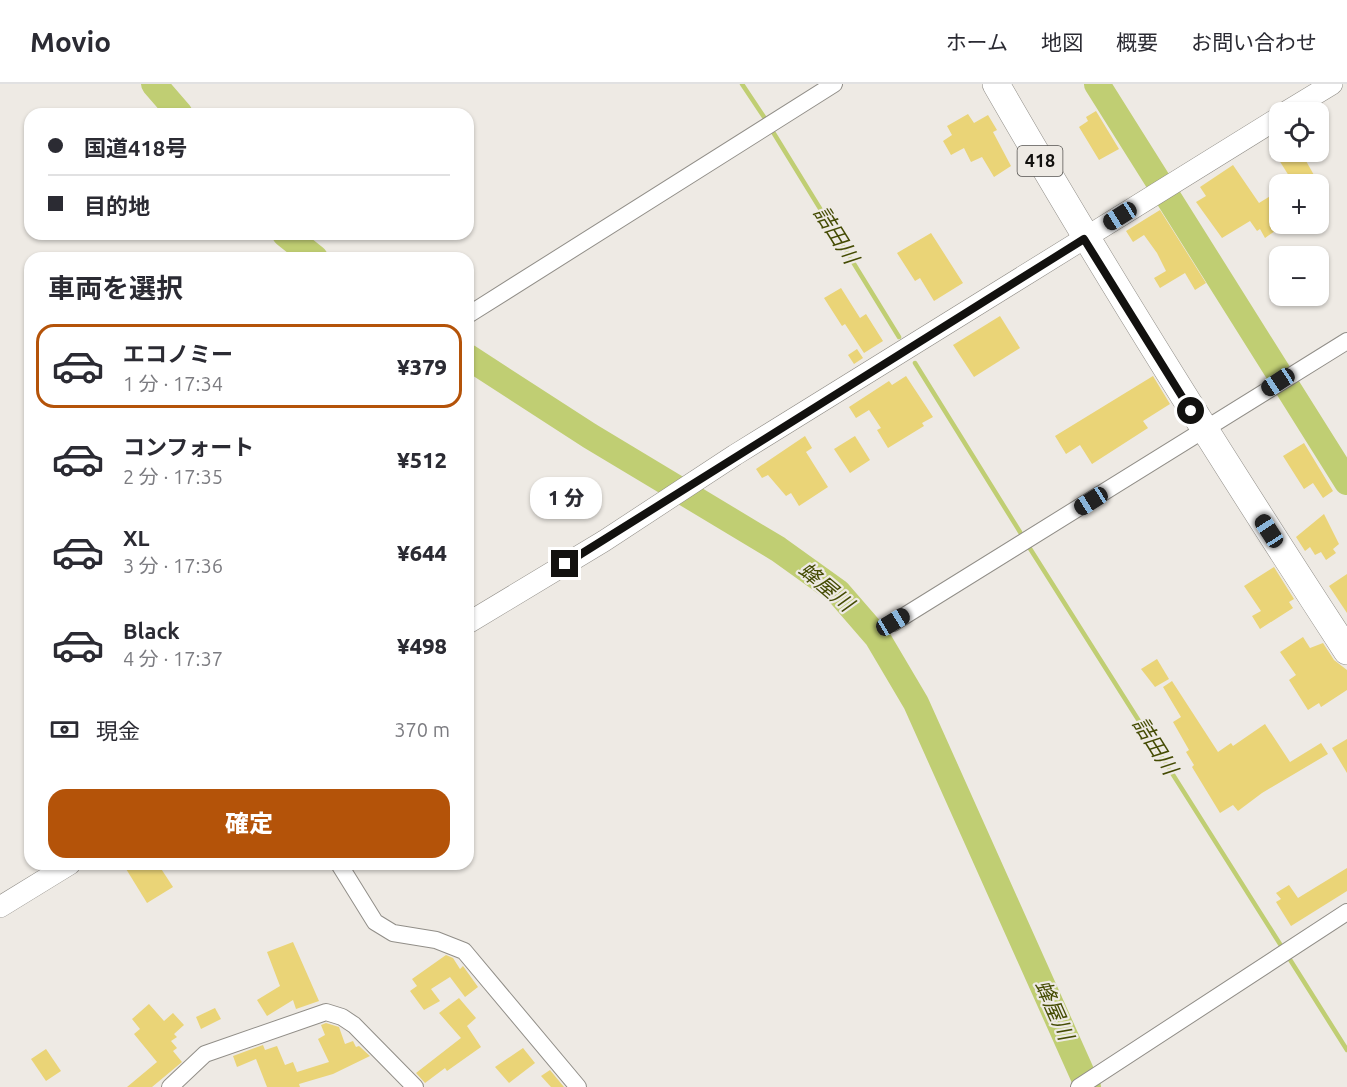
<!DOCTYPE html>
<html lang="ja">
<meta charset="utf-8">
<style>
body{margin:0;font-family:Ubuntu,"Noto Sans JP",sans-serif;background:#f2f2f3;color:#2b2b33;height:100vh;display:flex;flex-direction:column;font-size:22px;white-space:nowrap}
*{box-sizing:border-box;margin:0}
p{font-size:20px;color:#7c7c81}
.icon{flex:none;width:33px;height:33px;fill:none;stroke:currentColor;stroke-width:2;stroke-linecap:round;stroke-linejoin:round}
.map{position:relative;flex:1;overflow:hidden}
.drawer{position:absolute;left:24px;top:168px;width:450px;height:618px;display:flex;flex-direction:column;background:#fff;border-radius:18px;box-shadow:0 2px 4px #0004}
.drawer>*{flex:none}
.top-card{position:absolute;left:24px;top:24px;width:450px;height:132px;border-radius:18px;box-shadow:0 2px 4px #0004;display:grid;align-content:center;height:132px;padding:0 24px;background:#fff}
.buttons{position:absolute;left:1269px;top:18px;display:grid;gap:12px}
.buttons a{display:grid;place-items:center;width:60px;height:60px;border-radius:12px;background:#fff;box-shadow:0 2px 4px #0004;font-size:30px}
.end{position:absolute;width:27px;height:27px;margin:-14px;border:8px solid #12110f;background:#fff;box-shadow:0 0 0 3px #fff}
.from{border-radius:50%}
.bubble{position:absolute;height:42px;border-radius:18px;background:#fff;box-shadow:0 2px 4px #0004;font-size:20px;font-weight:800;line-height:42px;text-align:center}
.car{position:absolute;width:18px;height:36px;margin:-18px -9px;border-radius:8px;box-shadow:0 0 4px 2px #0007;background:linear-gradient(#222 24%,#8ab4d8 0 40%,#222 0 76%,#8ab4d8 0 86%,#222 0)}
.top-card b{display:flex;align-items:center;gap:21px;height:57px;font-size:22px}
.top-card b+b{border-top:2px solid #e1e1e2}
.top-card i{width:15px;height:15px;background:#2b2b33}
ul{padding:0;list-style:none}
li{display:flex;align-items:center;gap:18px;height:84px;margin:0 12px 9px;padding:0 12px;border:3px solid transparent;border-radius:18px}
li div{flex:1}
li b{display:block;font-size:22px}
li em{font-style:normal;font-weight:800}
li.selected{border-color:#b45309}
li>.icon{width:54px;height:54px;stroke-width:1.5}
h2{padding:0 24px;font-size:27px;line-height:72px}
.pay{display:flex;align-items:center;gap:15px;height:66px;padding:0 24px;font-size:22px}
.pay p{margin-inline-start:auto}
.action{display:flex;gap:12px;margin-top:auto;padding:12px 24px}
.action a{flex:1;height:69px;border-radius:18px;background:#b45309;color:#fff;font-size:24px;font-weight:800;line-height:69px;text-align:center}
header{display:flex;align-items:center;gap:36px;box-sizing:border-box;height:84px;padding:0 30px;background:#fff;border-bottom:2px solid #e1e1e2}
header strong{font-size:28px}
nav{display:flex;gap:33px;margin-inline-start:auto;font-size:21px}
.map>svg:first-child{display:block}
</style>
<header>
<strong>Movio</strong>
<nav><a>ホーム</a><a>地図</a><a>概要</a><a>お問い合わせ</a></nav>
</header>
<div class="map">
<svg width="1347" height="1003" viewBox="0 0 1347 1003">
<rect width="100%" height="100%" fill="#eeeae4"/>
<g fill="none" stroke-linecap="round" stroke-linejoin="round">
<g stroke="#c0ce73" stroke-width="4.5">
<polyline points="742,0 764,33"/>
<polyline points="773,48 899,253"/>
<polyline points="915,279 1020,448"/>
<polyline points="1029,463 1280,860"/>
<polyline points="1289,874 1347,966"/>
</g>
<g stroke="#c0ce73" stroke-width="26">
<polyline points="154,0 180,30"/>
<polyline points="1097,0 1347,398"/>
<polyline points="285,150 315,174"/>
<polyline points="468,273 590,352 778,465 838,508 877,553 916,619 1088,1003"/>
</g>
</g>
<g fill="#ead477">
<polygon points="1096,27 1119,65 1099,76 1079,43 1088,37 1086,33"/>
<polygon points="968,30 974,39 988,31 997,46 993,48 1011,82 994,93 982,73 971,78 964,64 951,71 943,57 952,51 947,42"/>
<polygon points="1274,68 1301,68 1319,100 1294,100"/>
<polygon points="1233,81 1259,119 1272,111 1274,114 1280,111 1280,130 1269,136 1275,147 1265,154 1260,145 1257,147 1250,137 1222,154 1196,118 1206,112 1200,103"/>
<polygon points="1160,126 1206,199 1195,206 1185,189 1160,204 1154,194 1166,187 1157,169 1144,151 1133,158 1126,147"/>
<polygon points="931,149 963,199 934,217 920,194 915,197 897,169"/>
<polygon points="841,204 860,234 866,230 883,257 864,269 845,240 842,242 824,214"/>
<polygon points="1000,232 1020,264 974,293 953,261"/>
<polygon points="857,265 863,274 854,280 848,271"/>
<polygon points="906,292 933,333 922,339 924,342 888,364 877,346 881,344 869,326 856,334 849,323 889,297 892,301"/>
<polygon points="1153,292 1170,320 1143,337 1148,344 1092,380 1080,361 1066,370 1055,352"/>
<polygon points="805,352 812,364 806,368 828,403 799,422 791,409 786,412 768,391 762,394 756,385"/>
<polygon points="855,352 870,376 850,389 834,365"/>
<polygon points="1304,359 1333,407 1323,414 1313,399 1304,405 1283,372"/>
<polygon points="1324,430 1339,460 1333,465 1336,469 1326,476 1321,468 1315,471 1310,463 1305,467 1296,453"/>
<polygon points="1274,483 1294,515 1289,518 1293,524 1260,545 1252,532 1261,527 1244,502"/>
<polygon points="1347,490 1347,529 1329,502"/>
<polygon points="1303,553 1310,564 1323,559 1334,576 1347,586 1347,606 1321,623 1319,619 1308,626 1289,596 1296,591 1280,568"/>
<polygon points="1157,575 1169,595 1155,603 1141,585"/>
<polygon points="1172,597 1218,668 1231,659 1233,662 1265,640 1290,678 1321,659 1328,670 1262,709 1238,727 1233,721 1220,729 1192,683 1194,681 1186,668 1189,666 1173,638 1181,633 1163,603"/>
<polygon points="1347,655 1347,689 1332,664"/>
<polygon points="123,780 158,780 173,803 147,819"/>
<polygon points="1347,784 1347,807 1291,842 1276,818 1281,815 1276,809 1289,801 1298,814"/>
<polygon points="293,858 319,917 296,925 293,916 267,932 257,916 280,902 267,868"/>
<polygon points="446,871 453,874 460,885 463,882 478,903 465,913 450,893 431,905 440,917 424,926 410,907 417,902 412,895"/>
<polygon points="459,914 476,934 467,942 481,963 447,987 445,984 425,999 416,989 461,954 439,929"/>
<polygon points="149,920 164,937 173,929 184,941 174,950 177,953 171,957 177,964 173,967 182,978 152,1003 127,1003 157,978 134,950 140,945 132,935"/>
<polygon points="215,924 221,935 201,945 196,933"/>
<polygon points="326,939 339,943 345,960 353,957 356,963 359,962 370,972 333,990 299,1000 300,1003 267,1003 256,975 237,983 233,972 263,961 265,966 277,962 285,981 293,978 297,988 329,978 318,955 325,951 321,941"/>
<polygon points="523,964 535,979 509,999 495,983"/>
<polygon points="46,965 61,987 46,997 31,975"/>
<polygon points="550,986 564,1003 551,1003 541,992"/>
</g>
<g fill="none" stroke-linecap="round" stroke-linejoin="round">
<g stroke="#918e88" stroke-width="18">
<g id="minor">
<polyline points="468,231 834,0"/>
<polyline points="893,539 1347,257"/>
<polyline points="339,780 375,838 393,849 436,856 464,867 578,1003"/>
<polyline points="170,1003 205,970 326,928 342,933 354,941 415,1003"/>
<polyline points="1079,1003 1347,828"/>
</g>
</g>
<g stroke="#918e88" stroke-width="22">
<g id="tertiary">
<polyline points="1286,28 1332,0"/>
<polyline points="468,539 604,457 735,371 1280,33"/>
<polyline points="0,823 70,780"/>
</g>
</g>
<g stroke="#918e88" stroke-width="28">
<path id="trunk" d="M996,0C1107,193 1225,380 1347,567"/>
</g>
<use href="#minor" stroke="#fff" stroke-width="16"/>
<use href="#tertiary" stroke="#fff" stroke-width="21"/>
<use href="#trunk" stroke="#fff" stroke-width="27"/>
</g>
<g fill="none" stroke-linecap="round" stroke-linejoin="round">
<polyline stroke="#12110f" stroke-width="8" points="565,480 1084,155 1191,327"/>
</g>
<g text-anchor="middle" stroke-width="4.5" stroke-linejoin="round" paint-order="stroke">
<rect fill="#eeeae4" stroke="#54524f" stroke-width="1.5" x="1017.5" y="62" width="45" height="30" rx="4.5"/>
<g font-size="18" font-weight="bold" fill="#12110f">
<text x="1040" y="83">418</text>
</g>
<g font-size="21" font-style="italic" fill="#444b03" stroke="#eeeae4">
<text transform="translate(836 151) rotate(58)" y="7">詰田川</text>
<text transform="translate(826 503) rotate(40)" y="7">蜂屋川</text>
<text transform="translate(1155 662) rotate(58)" y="7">詰田川</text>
<text transform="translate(1054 926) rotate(66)" y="7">蜂屋川</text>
</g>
</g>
</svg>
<div class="buttons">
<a><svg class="icon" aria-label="locate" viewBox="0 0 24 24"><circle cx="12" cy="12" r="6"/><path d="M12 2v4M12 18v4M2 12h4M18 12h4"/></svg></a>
<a>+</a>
<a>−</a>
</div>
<i class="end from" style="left:1191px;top:327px"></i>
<i class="end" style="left:565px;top:480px"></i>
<div class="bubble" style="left:530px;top:393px;width:72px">1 分</div>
<i class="car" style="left:1120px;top:132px;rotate:238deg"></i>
<i class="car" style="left:1278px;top:298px;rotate:237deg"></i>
<i class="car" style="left:1091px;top:417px;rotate:238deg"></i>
<i class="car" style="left:1269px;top:447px;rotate:327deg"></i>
<i class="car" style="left:893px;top:538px;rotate:59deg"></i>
<div class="top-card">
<b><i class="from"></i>国道418号</b>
<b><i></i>目的地</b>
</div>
<section class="drawer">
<h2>車両を選択</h2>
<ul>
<li class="selected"><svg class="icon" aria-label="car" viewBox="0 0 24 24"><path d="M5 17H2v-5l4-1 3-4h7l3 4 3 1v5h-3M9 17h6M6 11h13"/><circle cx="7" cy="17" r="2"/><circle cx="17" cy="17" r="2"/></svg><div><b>エコノミー</b><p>1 分 · 17:34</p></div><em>¥379</em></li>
<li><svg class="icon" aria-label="car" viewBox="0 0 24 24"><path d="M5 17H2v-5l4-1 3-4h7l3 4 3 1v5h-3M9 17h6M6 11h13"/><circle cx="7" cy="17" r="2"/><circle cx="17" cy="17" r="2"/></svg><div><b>コンフォート</b><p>2 分 · 17:35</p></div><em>¥512</em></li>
<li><svg class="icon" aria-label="car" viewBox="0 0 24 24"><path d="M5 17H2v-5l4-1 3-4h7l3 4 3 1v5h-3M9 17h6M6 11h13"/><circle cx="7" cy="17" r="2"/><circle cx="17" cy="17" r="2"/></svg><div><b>XL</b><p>3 分 · 17:36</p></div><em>¥644</em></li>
<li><svg class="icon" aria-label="car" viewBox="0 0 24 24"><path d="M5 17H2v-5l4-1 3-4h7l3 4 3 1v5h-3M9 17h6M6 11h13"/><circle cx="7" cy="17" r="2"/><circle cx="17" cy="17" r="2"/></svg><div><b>Black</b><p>4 分 · 17:37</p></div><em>¥498</em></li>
</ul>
<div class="pay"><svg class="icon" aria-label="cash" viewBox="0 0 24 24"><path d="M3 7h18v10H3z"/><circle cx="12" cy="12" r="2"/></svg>現金<p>370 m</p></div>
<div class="action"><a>確定</a></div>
</section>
</div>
